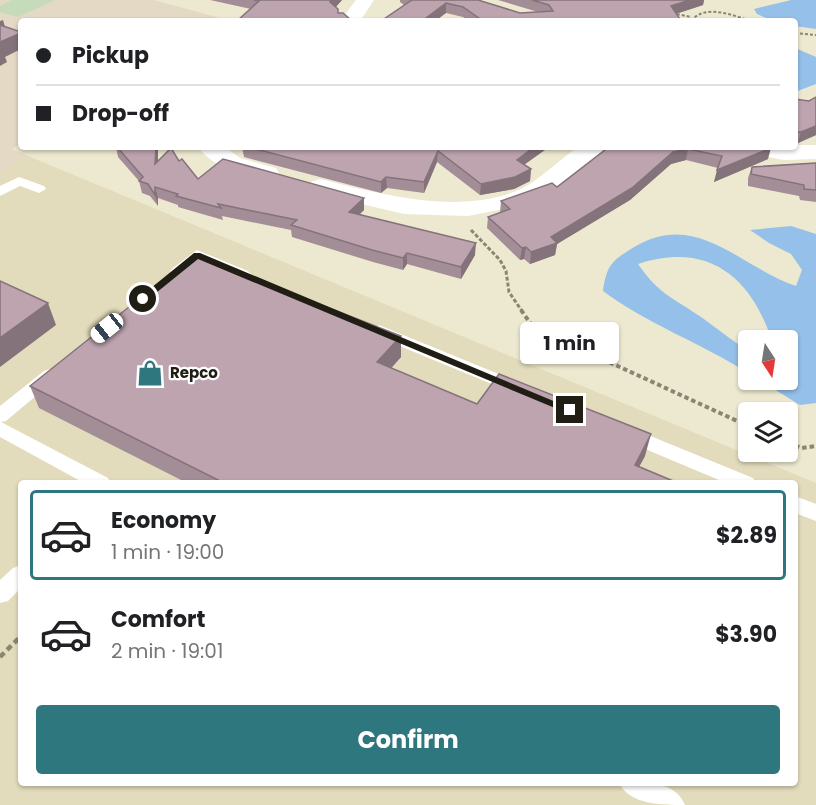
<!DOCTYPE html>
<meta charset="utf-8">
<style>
body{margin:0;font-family:Poppins,sans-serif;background:#f6f6f6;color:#202124;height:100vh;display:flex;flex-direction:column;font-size:22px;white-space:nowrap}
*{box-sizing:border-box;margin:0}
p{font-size:20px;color:#757577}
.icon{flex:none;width:33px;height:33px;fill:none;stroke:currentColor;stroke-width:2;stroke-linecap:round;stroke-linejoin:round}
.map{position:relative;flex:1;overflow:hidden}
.side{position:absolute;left:18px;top:480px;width:780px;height:306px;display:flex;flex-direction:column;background:#fff;border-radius:6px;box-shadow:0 2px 4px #0004}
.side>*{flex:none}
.guide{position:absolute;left:18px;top:18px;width:780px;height:132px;border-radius:6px;box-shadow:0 2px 4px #0004;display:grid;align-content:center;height:132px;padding:0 18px;background:#fff}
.needle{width:39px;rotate:168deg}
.buttons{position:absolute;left:738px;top:330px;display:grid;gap:12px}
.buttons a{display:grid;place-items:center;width:60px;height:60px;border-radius:6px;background:#fff;box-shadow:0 2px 4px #0004;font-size:30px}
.end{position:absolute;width:27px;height:27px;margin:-14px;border:8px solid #1f1d14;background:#fff;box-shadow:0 0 0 3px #fff}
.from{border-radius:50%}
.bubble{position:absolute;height:42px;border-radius:6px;background:#fff;box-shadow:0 2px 4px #0004;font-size:20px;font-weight:700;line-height:42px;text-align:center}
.car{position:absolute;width:18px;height:36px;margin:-18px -9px;border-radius:8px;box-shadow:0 0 4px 2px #0007;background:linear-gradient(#fff 24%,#345 0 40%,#fff 0 76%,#345 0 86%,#fff 0)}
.guide b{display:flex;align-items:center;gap:21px;height:57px;font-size:22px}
.guide b+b{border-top:2px solid #e0e0e0}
.guide i{width:15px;height:15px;background:#202124}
ul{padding:10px 0 0;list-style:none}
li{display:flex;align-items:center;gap:18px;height:90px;margin:0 12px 9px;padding:0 6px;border:3px solid transparent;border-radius:6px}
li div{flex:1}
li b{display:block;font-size:22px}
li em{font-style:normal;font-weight:700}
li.selected{border-color:#2e777e}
li>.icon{width:54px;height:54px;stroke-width:1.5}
.cta{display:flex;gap:12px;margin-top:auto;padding:12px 18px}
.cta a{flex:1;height:69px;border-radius:6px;background:#2e777e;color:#fff;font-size:24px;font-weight:700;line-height:69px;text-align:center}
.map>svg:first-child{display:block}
</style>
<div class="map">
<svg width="816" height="805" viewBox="0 0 816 805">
<rect width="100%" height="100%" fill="#ede9d0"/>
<path fill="#e2dcbc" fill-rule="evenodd" d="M28,156L816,483V805H0V173ZM21,483H795V783H21Z"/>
<polygon fill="#e3d9c4" points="0,0 154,0 231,21 21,21 21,144 12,149 28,156 0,173"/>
<polygon fill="#c5dbb9" points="12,0 55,0 18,17 0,12 0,6"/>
<g fill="#94c0e9">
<polygon points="791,0 816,0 816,29 795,26 795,21 773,21 757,14 754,9"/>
<polygon points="795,48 816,57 816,84 795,92"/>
<path d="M791,226L816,234V403L800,405L759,380H788V340H769L771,338C749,274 706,242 638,264C659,294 670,296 698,315C716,327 730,340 748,350V373C701,343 647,324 603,291C607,263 613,260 636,246C698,210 741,268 796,286L802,270L791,254L769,243L750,230Z"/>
</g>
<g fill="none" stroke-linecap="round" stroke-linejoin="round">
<g stroke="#898674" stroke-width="2" stroke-dasharray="3 2" stroke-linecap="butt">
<polyline points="672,13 691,17"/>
<path d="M691,21C706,3 733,16 752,21"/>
<polyline points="795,33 816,35"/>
</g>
<polyline stroke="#898674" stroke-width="3" stroke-dasharray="4 2" stroke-linecap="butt" points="471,230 500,260 506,271 509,292 522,311"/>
<g stroke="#898674" stroke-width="4" stroke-dasharray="4.5 3" stroke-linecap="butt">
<polyline points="521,310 533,327 748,426"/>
<polyline points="788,443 802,448 816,446"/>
</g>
<polyline stroke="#898674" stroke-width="4.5" stroke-dasharray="6 4" stroke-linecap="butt" points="0,657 21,636"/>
<g fill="#fff" fill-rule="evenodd">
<polygon points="19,177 44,186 46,189 39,193 20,186 0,196 0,186"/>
<polygon points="197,250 248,271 251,274 243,279 199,261 183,274 173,274 170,271 173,268"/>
<polygon points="379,325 523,384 526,388 523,392 511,392 373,335 371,331"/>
<polygon points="50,369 56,371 59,375 56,379 6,421 1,422 108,478 111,483 84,483 0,437 0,406 44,371"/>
<polygon points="626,426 753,478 756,483 726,483 619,438 617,433 619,428"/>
<polygon points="795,496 816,504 816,521 795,513"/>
<polygon points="21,565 21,588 8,601 0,603 0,580 13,568"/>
<path d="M619,783C643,783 674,779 685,805C662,805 630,805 619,783Z"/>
</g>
<g fill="#fff" fill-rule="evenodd">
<polygon points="356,0 374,0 360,21 340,21"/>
<polygon points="795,145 816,145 816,159 784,160 742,152 738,147"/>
<path d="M198,147H225L240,158L276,168L279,173L276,178C253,184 211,166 198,147Z"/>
<path d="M578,147H607L543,197L519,206L468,216L404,214L311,192L307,187L311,182L320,179C380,194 463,217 523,188C543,177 559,160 578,147Z"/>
</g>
</g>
<g fill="#a38d96">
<polygon points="210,0 342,0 336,7 338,13 251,9"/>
<polygon points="400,0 478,0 520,13 538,12 498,0 704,0 703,5 676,14 680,19 680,21 468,21 463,17 446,13 435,21 381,21 404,5 400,2"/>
<polygon points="816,97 816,135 798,143 795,143 795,99 809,101"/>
<polygon points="116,147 158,147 158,161 179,161 198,179 364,210 360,214 475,255 461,279 407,264 403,270 373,262 292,237 291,230 222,216 223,220 178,207 178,205 158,198 158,206 150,196 142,193 139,181 118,157"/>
<polygon points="242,147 549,147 524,165 531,169 530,181 514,189 480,195 437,162 424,193 387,188 381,193 244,157"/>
<polygon points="604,147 767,147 768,159 714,182 718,168 686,160 671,164 630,200 557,244 555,255 530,264 524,259 520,260 487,228 488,217 500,213 501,201 557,187 603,151"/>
<polygon points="816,163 816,202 800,200 799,196 748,186 748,178 752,167"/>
<polygon points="401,357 391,368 477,404 645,456 639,467 678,483 187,483 39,408 30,386"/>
</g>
<g fill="#84737a">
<polygon points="332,0 342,0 331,12 330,2"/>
<polygon points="690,0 704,0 703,5 669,16 671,6"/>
<polygon points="446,3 446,13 435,21 422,21"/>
<polygon points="3,20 7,34 0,37 0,21"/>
<polygon points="21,33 21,49 5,57 7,62 0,66 0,42"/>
<polygon points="816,126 816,135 798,143 801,132"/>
<polygon points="156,147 158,147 158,175 155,164"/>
<polygon points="534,147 549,147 515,171 517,160"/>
<polygon points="771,148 768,159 714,182 717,170"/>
<polygon points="688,149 686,160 671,164 630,200 557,244 555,255 530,264 531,252 551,237 673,152"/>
<polygon points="438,151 437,162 424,193 424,182"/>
<polygon points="531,169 530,181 514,189 480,195 481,184"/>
<polygon points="386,177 387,188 381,193 381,182"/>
<polygon points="155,187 158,198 158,206 155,195"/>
<polygon points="364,198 364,210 350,223 349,212"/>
<polygon points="476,243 475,255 461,279 461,267"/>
<polygon points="526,247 524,259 520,260 522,248"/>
<polygon points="407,253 407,264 403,270 403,258"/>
<polygon points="48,303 56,325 0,367 0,338"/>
<polygon points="401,336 401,357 377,384 377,362"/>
<polygon points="651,434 645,456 630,483 635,465"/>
</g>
<g fill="#bda4af" stroke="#84737a" stroke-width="1.5">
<polygon points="254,0 332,0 330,2 338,9 338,13 343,13 352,21 237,21 259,1"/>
<polygon points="412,0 478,0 520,13 553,11 549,5 532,0 690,0 671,6 680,19 649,21 483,21 463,7 446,3 422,21 381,21"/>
<polygon points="0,25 21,32 21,33 0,42"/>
<polygon points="816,97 816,126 801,132 795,132 795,99 809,101"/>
<polygon points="117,147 156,147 155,164 171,148 179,161 182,159 198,179 223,159 364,198 349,212 476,243 461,267 407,253 403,258 372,250 291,225 297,220 218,204 221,208 176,196 178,194 155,187 155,195 148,184 139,181 143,177"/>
<polygon points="248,147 534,147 517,160 531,169 515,177 481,184 438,151 424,182 386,177 381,182"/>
<polygon points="609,147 767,147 771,148 717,170 722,156 688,149 673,152 632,188 551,237 557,243 531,252 526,247 522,248 488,217 510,209 501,201 552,183 557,187"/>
<polygon points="816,163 816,190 804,189 804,185 751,174 752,167"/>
<polygon points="194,255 401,336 377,362 477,404 499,374 651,434 635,465 678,483 224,483 30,386"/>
<polygon points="0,281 48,303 0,338"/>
</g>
<polygon fill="#1f1d14" points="194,253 200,253 575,410 567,413 198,259 146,301 140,301 140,297"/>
<defs>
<g id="shop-bare" transform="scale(2.07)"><path d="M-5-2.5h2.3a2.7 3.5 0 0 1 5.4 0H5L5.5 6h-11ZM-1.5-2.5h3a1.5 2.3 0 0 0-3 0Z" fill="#2e777e" stroke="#fff" stroke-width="2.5" paint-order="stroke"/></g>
</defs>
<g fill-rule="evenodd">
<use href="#shop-bare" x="150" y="373"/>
</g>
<g text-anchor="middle" stroke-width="4.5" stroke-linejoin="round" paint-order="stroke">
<g font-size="15" font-weight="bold" fill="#1f1d14" stroke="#fff" text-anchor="start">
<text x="170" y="378">Repco</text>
</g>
</g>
</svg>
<div class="buttons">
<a><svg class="needle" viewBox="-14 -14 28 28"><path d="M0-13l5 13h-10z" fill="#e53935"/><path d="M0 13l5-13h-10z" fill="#757577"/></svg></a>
<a><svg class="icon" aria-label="layers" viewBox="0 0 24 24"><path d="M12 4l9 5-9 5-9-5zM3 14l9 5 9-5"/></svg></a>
</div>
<i class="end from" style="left:143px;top:299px"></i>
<i class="end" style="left:570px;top:410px"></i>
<div class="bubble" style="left:520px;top:322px;width:99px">1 min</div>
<i class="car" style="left:107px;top:328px;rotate:231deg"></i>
<div class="guide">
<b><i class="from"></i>Pickup</b>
<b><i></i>Drop-off</b>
</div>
<section class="side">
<ul>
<li class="selected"><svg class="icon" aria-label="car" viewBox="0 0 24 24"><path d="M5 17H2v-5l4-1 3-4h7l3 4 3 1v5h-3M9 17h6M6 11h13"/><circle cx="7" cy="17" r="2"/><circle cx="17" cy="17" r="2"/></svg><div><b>Economy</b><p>1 min · 19:00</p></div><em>$2.89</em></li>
<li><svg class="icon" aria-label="car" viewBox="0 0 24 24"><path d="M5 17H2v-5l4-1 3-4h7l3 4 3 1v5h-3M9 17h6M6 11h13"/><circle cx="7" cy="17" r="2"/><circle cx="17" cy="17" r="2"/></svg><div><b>Comfort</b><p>2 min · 19:01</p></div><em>$3.90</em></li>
</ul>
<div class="cta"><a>Confirm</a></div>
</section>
</div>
